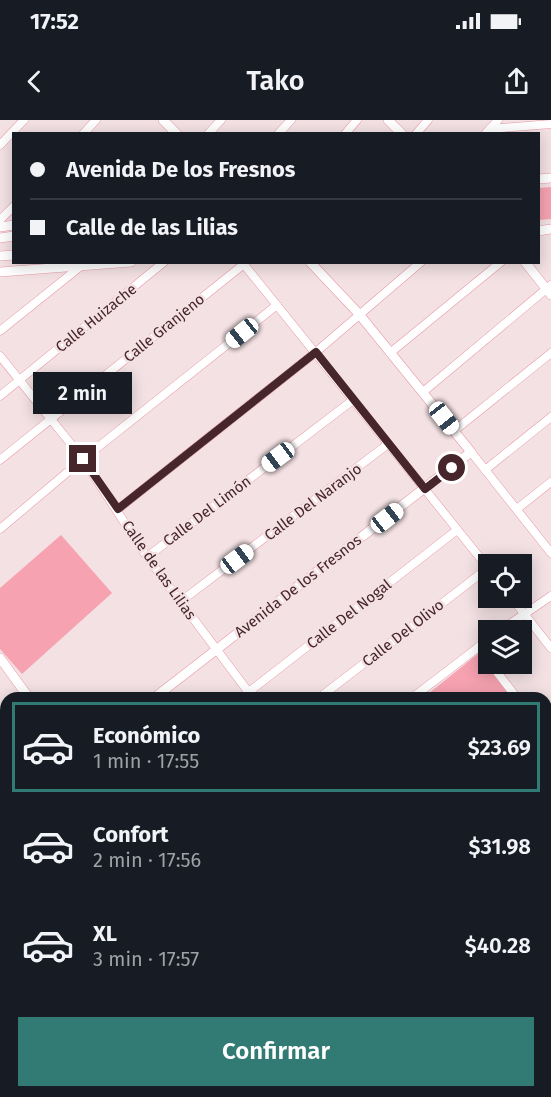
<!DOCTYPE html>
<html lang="es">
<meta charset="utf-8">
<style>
body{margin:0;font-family:"Fira Sans",sans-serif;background:#20242c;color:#f1f3f6;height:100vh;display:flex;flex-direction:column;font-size:22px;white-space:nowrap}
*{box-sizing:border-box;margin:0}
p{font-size:20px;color:#9ea1a6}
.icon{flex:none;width:33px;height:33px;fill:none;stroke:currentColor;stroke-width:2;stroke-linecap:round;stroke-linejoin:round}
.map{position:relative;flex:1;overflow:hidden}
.panel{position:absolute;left:0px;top:572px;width:552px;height:406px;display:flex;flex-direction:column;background:#171b24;border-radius:18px 18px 0 0;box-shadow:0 3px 15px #0003}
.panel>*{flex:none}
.top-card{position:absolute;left:12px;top:12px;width:528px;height:132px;border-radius:0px;box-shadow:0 3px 15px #0003;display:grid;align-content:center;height:132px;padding:0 18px;background:#171b24}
.buttons{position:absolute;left:478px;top:434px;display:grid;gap:12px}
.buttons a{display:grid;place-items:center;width:54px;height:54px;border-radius:0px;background:#171b24;box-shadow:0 3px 15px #0003;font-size:30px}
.end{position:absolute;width:27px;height:27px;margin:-14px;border:8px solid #46252b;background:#fff;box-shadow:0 0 0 3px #fff}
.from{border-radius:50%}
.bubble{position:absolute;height:42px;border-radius:0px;background:#171b24;box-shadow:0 3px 15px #0003;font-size:20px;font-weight:600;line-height:42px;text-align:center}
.car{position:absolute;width:18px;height:36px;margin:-18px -9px;border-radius:8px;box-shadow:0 0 4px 2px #0007;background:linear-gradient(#fff 24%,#345 0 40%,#fff 0 76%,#345 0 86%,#fff 0)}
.top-card b{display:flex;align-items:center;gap:21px;height:57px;font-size:22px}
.top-card b+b{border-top:2px solid #363941}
.top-card i{width:15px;height:15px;background:#f1f3f6}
ul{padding:10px 0 0;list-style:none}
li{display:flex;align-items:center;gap:18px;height:90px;margin:0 12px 9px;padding:0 6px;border:3px solid transparent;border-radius:0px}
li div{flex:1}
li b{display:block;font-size:22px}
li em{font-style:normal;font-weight:600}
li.selected{border-color:#327a74}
li>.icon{width:54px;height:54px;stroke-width:1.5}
.button{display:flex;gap:12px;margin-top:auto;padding:12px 18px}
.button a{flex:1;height:69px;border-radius:0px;background:#327a74;color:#fff;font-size:24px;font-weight:600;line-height:69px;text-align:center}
.status{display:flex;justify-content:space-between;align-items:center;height:42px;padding:0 30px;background:#171b24;direction:ltr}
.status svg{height:16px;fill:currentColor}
header{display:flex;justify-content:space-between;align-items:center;height:78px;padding:0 18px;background:#171b24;font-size:27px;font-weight:600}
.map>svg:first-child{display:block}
</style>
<div class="status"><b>17:52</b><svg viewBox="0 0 49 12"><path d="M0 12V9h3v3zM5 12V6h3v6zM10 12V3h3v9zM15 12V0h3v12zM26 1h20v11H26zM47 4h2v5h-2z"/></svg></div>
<header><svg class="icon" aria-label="back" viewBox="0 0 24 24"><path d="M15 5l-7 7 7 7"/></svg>Tako<svg class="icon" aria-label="share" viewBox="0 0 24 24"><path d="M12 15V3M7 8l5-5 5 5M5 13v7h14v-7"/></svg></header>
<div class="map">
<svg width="551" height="977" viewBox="0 0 551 977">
<rect width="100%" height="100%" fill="#f3e1e3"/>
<g fill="#f7a2b1">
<polygon points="551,67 551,99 539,100 539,68"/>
<polygon points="61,415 112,473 22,554 0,529 0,468"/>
<polygon points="479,533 514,578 423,578"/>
<polygon points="551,733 551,785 546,789 546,737"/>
<polygon points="151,972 200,972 195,977 144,977"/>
</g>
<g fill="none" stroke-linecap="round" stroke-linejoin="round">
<g stroke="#ec98a7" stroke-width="9">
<g id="minor">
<polyline points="490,9 551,4"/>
<polyline points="83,14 96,0"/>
<polyline points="208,14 221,0"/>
<polyline points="278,14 291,0"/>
<polyline points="345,14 357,0"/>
<polyline points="416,14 428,0"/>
<polyline points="485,14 498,0"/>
<polyline points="0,25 24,0"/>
<polyline points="0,100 14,86"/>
<polyline points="242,142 489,449"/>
<polyline points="0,211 81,146"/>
<polyline points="390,233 501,142"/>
<polyline points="0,236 83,339 147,437 253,578"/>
<polyline points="423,272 551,165"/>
<polyline points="0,276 164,142"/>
<polyline points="454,311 551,233"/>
<polyline points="471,332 551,433"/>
<polyline points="0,340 244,144"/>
<polyline points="485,350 551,297"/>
<polyline points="118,389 316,232 421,142"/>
<polyline points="517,389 551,362"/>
<polyline points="0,409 83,339 277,185"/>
<polyline points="147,437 353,280"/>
<polyline points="511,477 551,528"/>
<polyline points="180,482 388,324"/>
<polyline points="501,510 551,476"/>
<polyline points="478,527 489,541"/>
<polyline points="490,543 517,578"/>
<polyline points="241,578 457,410"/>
<polyline points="319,578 488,448"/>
<polyline points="412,578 489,519"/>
<polyline points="546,605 551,599"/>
<polyline points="0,616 6,609"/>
<polyline points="0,770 6,764"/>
<polyline points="546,821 551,817"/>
<polyline points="0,846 6,855"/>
<polyline points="546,883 551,879"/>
<polyline points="0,889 6,884"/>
<polyline points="546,947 551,943"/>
<polyline points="0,953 6,948"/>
<polyline points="96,972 99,977"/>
<polyline points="403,972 407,977"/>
<polyline points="50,977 57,972"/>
<polyline points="134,977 141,972"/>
<polyline points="200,977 204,972"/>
<polyline points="392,977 398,972"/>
<polyline points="432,977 438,972"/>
<polyline points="509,977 515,972"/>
</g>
</g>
<g stroke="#ec98a7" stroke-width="10">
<g id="tertiary">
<polyline points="163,0 177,14"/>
<polyline points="388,0 402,14"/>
<polyline points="538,59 551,58"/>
<polyline points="0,107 14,105"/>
<polyline points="538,111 551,109"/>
<polyline points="0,118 14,116"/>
<polyline points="0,136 14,135"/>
<polyline points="525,142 551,175"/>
<polyline points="0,152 131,142"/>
<polyline points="0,538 29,578"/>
<polyline points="154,578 471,332 359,194 310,142"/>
<polyline points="546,628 551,621"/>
<polyline points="546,661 551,654"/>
<polyline points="0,699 6,694"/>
<polyline points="232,977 236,972"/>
<polyline points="266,977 272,972"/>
</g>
</g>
<use href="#minor" stroke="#fff" stroke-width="8"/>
<use href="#tertiary" stroke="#fff" stroke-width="9"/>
</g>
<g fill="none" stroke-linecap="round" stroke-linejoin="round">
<polyline stroke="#46252b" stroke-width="8" points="83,339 118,389 316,232 425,369 452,348"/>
</g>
<g text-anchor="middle" stroke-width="5" stroke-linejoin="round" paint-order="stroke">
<g font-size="15" fill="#46252b" stroke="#f3e1e3">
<text transform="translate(96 198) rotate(-39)" y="5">Calle Huizache</text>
<text transform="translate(164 208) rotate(-39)" y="5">Calle Granjeno</text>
<text transform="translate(313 382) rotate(-37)" y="5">Calle Del Naranjo</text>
<text transform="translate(207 391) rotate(-37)" y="5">Calle Del Limón</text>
<text transform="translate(159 450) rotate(55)" y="5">Calle de las Lilias</text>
<text transform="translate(298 466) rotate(-38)" y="5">Avenida De los Fresnos</text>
<text transform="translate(349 494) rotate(-38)" y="5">Calle Del Nogal</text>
<text transform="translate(403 513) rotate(-38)" y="5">Calle Del Olivo</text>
</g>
</g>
</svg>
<div class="buttons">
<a><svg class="icon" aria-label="locate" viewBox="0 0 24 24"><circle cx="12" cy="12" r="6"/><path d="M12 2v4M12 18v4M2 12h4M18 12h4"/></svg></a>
<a><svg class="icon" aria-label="layers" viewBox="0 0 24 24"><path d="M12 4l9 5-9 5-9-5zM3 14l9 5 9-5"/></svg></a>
</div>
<i class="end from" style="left:452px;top:348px"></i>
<i class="end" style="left:83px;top:339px"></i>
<div class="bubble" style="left:33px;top:252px;width:99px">2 min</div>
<i class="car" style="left:242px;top:213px;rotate:231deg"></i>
<i class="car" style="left:444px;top:298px;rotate:142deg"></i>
<i class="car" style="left:278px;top:337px;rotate:233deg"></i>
<i class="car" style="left:387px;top:398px;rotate:52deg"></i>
<i class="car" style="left:237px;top:439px;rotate:53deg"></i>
<div class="top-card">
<b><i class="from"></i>Avenida De los Fresnos</b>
<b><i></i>Calle de las Lilias</b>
</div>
<section class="panel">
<ul>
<li class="selected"><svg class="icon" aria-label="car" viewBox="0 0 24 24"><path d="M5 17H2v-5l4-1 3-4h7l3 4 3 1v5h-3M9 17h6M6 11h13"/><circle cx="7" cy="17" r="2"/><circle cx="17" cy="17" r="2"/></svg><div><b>Económico</b><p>1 min · 17:55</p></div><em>$23.69</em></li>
<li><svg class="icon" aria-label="car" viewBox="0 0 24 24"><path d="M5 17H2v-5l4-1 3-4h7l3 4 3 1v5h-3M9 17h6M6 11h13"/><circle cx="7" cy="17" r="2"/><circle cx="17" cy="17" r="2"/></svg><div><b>Confort</b><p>2 min · 17:56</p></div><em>$31.98</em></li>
<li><svg class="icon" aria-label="car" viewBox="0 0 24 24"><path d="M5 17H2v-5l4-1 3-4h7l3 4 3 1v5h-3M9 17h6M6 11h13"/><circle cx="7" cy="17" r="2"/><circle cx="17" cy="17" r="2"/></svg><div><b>XL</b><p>3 min · 17:57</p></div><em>$40.28</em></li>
</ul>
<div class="button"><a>Confirmar</a></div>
</section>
</div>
